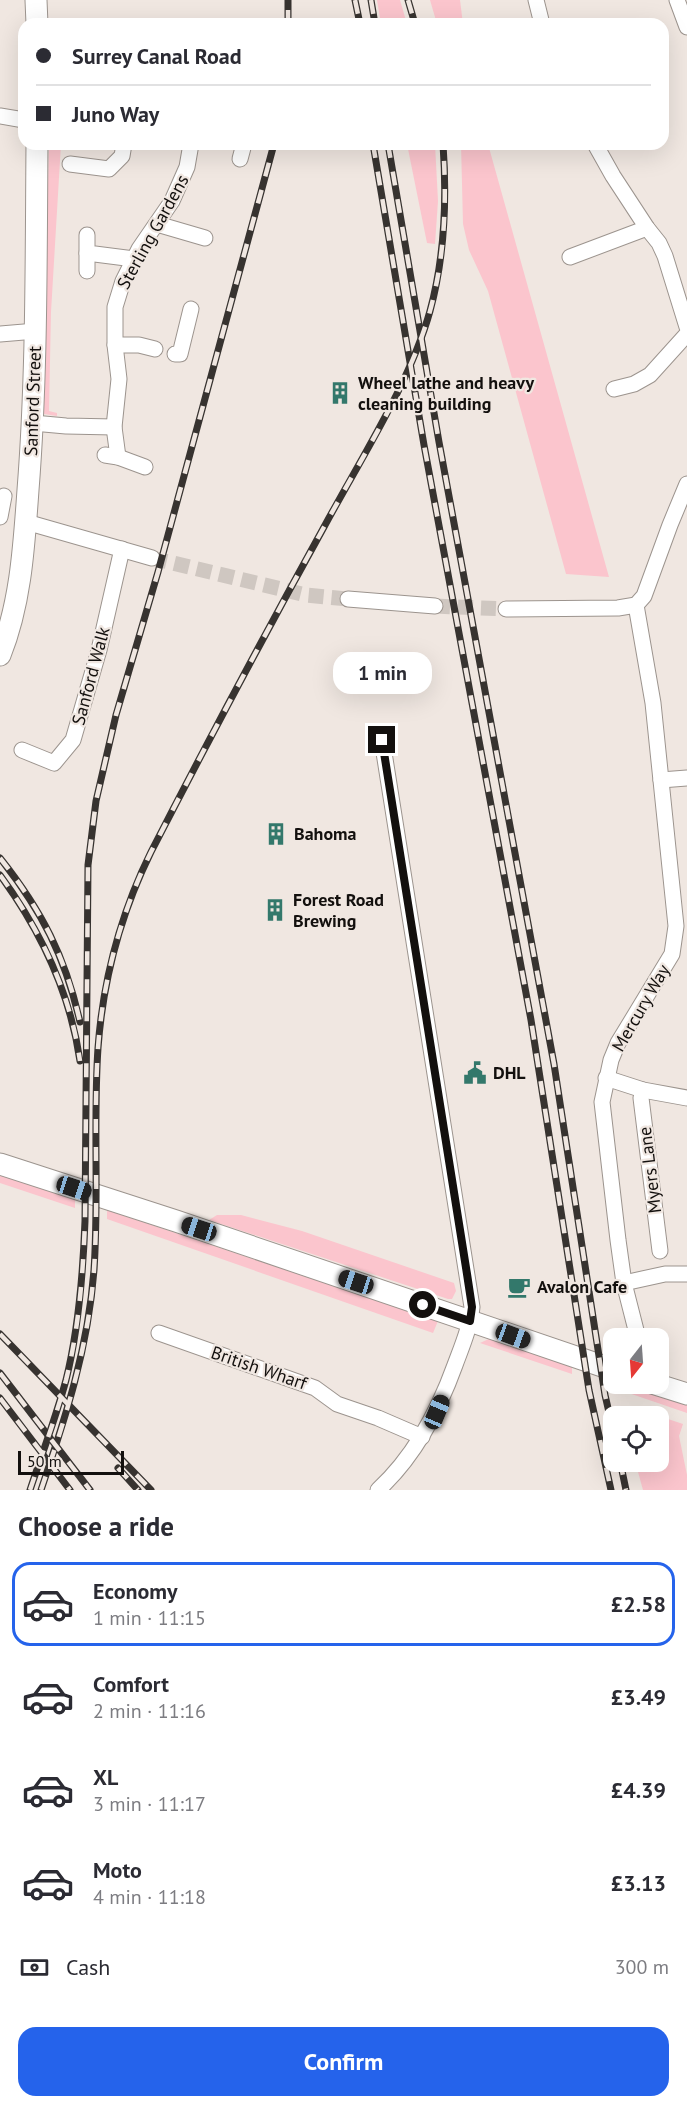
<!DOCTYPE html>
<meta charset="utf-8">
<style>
body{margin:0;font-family:"PT Sans",sans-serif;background:#f7f7f7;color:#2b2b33;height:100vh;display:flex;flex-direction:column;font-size:22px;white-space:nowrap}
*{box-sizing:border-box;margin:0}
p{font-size:20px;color:#7c7c81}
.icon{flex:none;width:33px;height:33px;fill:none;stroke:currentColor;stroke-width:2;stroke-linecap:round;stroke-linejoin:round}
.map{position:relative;height:1490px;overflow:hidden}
.panel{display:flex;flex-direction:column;background:#fff;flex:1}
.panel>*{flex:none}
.guide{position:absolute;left:18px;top:18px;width:651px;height:132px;border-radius:18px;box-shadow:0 6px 24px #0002;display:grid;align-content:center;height:132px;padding:0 18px;background:#fff}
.needle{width:39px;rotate:197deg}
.fabs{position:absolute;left:603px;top:1328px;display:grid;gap:12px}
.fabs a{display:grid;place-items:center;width:66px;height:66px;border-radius:12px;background:#fff;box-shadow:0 6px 24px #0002;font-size:30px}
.scale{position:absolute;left:18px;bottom:15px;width:106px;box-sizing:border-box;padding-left:6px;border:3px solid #13100e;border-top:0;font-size:16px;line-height:21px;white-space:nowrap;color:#13100e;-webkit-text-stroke:4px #f0e7e1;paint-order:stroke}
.end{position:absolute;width:27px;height:27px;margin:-14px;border:8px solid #13100e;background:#fff;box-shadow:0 0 0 3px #fff}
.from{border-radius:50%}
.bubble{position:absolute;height:42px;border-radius:18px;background:#fff;box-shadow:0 6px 24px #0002;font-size:20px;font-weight:700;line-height:42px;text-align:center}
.car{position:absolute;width:18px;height:36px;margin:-18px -9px;border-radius:8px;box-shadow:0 0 4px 2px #0007;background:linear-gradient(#222 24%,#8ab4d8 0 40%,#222 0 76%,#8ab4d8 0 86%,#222 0)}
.guide b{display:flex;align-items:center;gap:21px;height:57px;font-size:22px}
.guide b+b{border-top:2px solid #e1e1e2}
.guide i{width:15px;height:15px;background:#2b2b33}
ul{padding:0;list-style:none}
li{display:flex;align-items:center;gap:18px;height:84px;margin:0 12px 9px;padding:0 6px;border:3px solid transparent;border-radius:18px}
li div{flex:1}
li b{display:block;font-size:22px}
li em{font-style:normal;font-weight:700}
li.on{border-color:#2563eb}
li>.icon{width:54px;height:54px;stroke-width:1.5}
h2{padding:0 18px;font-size:27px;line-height:72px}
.pay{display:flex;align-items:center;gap:15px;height:66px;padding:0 18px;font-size:22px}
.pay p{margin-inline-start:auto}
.button{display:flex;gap:12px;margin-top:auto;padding:12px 18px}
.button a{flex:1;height:69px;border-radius:18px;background:#2563eb;color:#fff;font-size:24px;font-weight:700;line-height:69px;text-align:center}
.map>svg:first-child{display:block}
</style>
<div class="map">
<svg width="687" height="1490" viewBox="0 0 687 1490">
<rect width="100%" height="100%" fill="#f0e7e1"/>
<g fill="#fbc5cd">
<polygon points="377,0 400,0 407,24 381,24"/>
<polygon points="430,0 460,0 463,24 437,24"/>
<polygon points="49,144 61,144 51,312 49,411 57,413 57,416 44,414 42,407"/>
<polygon points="407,144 435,144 438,201 435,244 427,243"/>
<polygon points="461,144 488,144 609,577 566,574 488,291 469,250 463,224"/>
<polygon points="0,1174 75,1199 75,1208 0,1183"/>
<polygon points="107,1210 438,1321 433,1333 107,1219"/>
<polygon points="217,1215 241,1215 302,1231 454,1283 456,1291 452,1299 448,1299 209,1220"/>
<polygon points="493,1337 572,1366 572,1374 480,1343"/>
<polygon points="614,1383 624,1383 687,1405 687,1413 614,1388"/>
<polygon points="659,1416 683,1424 679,1436 687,1475 687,1490 643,1490 635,1461 658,1461"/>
</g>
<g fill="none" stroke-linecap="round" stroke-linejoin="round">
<g stroke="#cfc7c1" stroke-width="15" stroke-dasharray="15 8" stroke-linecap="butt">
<polyline points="152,558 306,595 348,599"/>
<polyline points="435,606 506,609"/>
</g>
<g stroke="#9c948e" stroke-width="17">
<g id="street">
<polyline points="536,0 542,24"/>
<polyline points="677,0 687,27"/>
<polyline points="0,116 24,120"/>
<polyline points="595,144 613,176 647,228 659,243 665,256 687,327"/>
<polyline points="240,159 244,144"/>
<polyline points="70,164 109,169 122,156 124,144"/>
<polyline points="157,224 205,238"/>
<polyline points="87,235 87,253 134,259"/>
<polyline points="87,253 87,271"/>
<polyline points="570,257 647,228"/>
<polyline points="0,334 36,331"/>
<polyline points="115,345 139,345 155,349"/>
<polyline points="175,354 180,354 191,309"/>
<polyline points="614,389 634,384 650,375 687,334"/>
<polyline points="33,423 66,426 114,427"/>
<polyline points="105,455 118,457 145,467"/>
<polyline points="118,457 114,427 119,379 115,345 115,307 123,281 139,249 172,201 187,167 191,144"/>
<polyline points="0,517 4,496"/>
<polyline points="26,522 152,558"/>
<polyline points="348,599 435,606"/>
<polyline points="636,605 653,703 676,926 672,954 618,1043 611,1060 602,1102 618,1240 624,1283 638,1338"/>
<polyline points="506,609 618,608 636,605 644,596 670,525 687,484"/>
<polyline points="22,750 54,763 73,740 99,650 122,549"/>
<polyline points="661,780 687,778"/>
<polyline points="606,1078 643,1090 687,1098"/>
<polyline points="643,1090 641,1098 660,1251"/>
<polyline points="624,1283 665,1274 687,1274"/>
<polyline points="159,1333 315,1388 337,1404 378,1418 422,1437"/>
<path d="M378,1490C415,1456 438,1412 455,1365C462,1346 470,1328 472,1307L382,740"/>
</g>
</g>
<g stroke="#9c948e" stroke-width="23">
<g id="secondary">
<polyline points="36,0 37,24"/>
<path d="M0,655C21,603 24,545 28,490C37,375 36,259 37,144"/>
<polyline points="0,1164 176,1221 614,1370"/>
<polyline points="652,1383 687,1394"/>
</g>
</g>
<use href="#street" stroke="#fff" stroke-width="15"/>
<use href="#secondary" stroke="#fff" stroke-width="21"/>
<g stroke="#373330" stroke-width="7">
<g id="rail">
<polyline points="355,0 360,24"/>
<polyline points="371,0 375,24"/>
<polyline points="408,0 415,24"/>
<polyline points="288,24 288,0"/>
<polyline points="373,144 424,445 531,1020 589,1390 611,1490"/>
<polyline points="388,144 439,442 554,1064 605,1395 614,1434"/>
<path d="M0,858C42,911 65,956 80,1022"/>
<path d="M0,875C41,931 70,992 80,1061"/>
<polyline points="0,1334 151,1490"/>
<polyline points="0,1373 90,1490"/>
<polyline points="0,1398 70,1490"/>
<polyline points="620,1461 626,1490"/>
<polyline points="118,1468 138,1490"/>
<path d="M30,1490C42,1454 56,1417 66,1380C79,1328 83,1274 85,1221L88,865L96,801L116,715L158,572L274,144"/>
<path d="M41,1490C66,1416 88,1349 94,1270C99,1196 93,1122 98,1048C103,979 121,913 151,852C207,743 265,634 324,527C360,460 410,383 430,311C445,256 447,200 443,144"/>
</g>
</g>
<use href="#rail" stroke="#f0e7e1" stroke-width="4.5" stroke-dasharray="14" stroke-linecap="butt"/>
</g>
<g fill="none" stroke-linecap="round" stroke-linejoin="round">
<polyline stroke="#13100e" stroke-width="8" points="382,740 467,1274 472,1307 470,1321 423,1305"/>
</g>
<defs>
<g id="building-bare" transform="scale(1.8)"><path d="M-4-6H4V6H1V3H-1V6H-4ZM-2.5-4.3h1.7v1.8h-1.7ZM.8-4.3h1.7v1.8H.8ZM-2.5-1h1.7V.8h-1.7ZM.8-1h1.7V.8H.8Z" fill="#33786b" stroke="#f0e7e1" stroke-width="2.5" paint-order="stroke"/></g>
<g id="civic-bare" transform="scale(1.8)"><path d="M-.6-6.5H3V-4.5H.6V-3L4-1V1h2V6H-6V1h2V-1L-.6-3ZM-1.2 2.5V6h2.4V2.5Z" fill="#33786b" stroke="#f0e7e1" stroke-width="2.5" paint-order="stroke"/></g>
<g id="cafe-bare" transform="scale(1.8)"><path d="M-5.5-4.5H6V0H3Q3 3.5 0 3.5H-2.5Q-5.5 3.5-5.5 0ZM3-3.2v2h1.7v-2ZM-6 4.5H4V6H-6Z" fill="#33786b" stroke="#f0e7e1" stroke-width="2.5" paint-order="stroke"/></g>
</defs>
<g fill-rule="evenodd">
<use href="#building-bare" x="340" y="393"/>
<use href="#building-bare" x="276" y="834"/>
<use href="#building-bare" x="275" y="910"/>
<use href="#civic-bare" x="475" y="1073"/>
<use href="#cafe-bare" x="519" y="1287"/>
</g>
<g text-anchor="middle" stroke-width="4.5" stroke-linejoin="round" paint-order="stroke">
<g font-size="18" fill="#13100e" stroke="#f0e7e1">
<text transform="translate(153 232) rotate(-61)" y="6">Sterling Gardens</text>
<text transform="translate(33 401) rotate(-88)" y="6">Sanford Street</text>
<text transform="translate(91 676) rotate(-75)" y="6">Sanford Walk</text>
<text transform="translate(641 1008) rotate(-60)" y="6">Mercury Way</text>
<text transform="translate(650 1170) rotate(-97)" y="6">Myers Lane</text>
<text transform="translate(259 1368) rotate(19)" y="6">British Wharf</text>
</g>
<g font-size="18" font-weight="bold" fill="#13100e" stroke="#f0e7e1" text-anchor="start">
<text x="358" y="389">Wheel lathe and heavy<tspan x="358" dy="21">cleaning building</tspan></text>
<text x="294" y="840">Bahoma</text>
<text x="293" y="906">Forest Road<tspan x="293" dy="21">Brewing</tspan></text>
<text x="493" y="1079">DHL</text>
<text x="537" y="1293">Avalon Cafe</text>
</g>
</g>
</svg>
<div class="fabs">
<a><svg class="needle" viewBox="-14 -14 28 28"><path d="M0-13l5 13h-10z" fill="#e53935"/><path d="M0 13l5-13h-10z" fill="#7c7c81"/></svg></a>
<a><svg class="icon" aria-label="locate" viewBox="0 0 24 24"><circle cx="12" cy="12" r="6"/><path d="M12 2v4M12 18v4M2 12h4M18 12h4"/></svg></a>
</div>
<div class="scale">50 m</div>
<i class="end from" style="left:423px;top:1305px"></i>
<i class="end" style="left:382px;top:740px"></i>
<div class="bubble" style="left:333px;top:652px;width:99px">1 min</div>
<i class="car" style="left:74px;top:1188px;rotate:108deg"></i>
<i class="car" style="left:199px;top:1229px;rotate:288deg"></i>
<i class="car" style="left:356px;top:1282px;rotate:288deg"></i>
<i class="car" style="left:513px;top:1336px;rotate:110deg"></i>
<i class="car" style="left:437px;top:1412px;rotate:23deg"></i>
<div class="guide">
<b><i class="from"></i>Surrey Canal Road</b>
<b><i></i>Juno Way</b>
</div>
</div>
<section class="panel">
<h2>Choose a ride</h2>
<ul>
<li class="on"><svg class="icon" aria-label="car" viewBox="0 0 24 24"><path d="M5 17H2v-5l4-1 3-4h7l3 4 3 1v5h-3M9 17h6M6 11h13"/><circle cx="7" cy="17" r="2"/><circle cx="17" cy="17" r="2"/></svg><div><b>Economy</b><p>1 min · 11:15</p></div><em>£2.58</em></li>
<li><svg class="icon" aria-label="car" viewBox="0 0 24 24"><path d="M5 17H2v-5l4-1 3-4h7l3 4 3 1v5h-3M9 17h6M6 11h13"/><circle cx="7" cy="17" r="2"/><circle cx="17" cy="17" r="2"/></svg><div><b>Comfort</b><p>2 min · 11:16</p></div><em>£3.49</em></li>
<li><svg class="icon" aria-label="car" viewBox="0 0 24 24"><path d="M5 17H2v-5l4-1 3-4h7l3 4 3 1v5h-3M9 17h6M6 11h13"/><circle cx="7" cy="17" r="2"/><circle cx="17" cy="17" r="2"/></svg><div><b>XL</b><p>3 min · 11:17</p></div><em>£4.39</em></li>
<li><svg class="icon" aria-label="car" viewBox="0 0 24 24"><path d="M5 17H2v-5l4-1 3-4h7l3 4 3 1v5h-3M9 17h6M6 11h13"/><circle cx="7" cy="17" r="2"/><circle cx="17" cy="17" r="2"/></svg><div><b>Moto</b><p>4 min · 11:18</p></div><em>£3.13</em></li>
</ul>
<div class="pay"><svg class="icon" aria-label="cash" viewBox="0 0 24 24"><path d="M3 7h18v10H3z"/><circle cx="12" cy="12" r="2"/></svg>Cash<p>300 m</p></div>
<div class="button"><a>Confirm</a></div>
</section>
